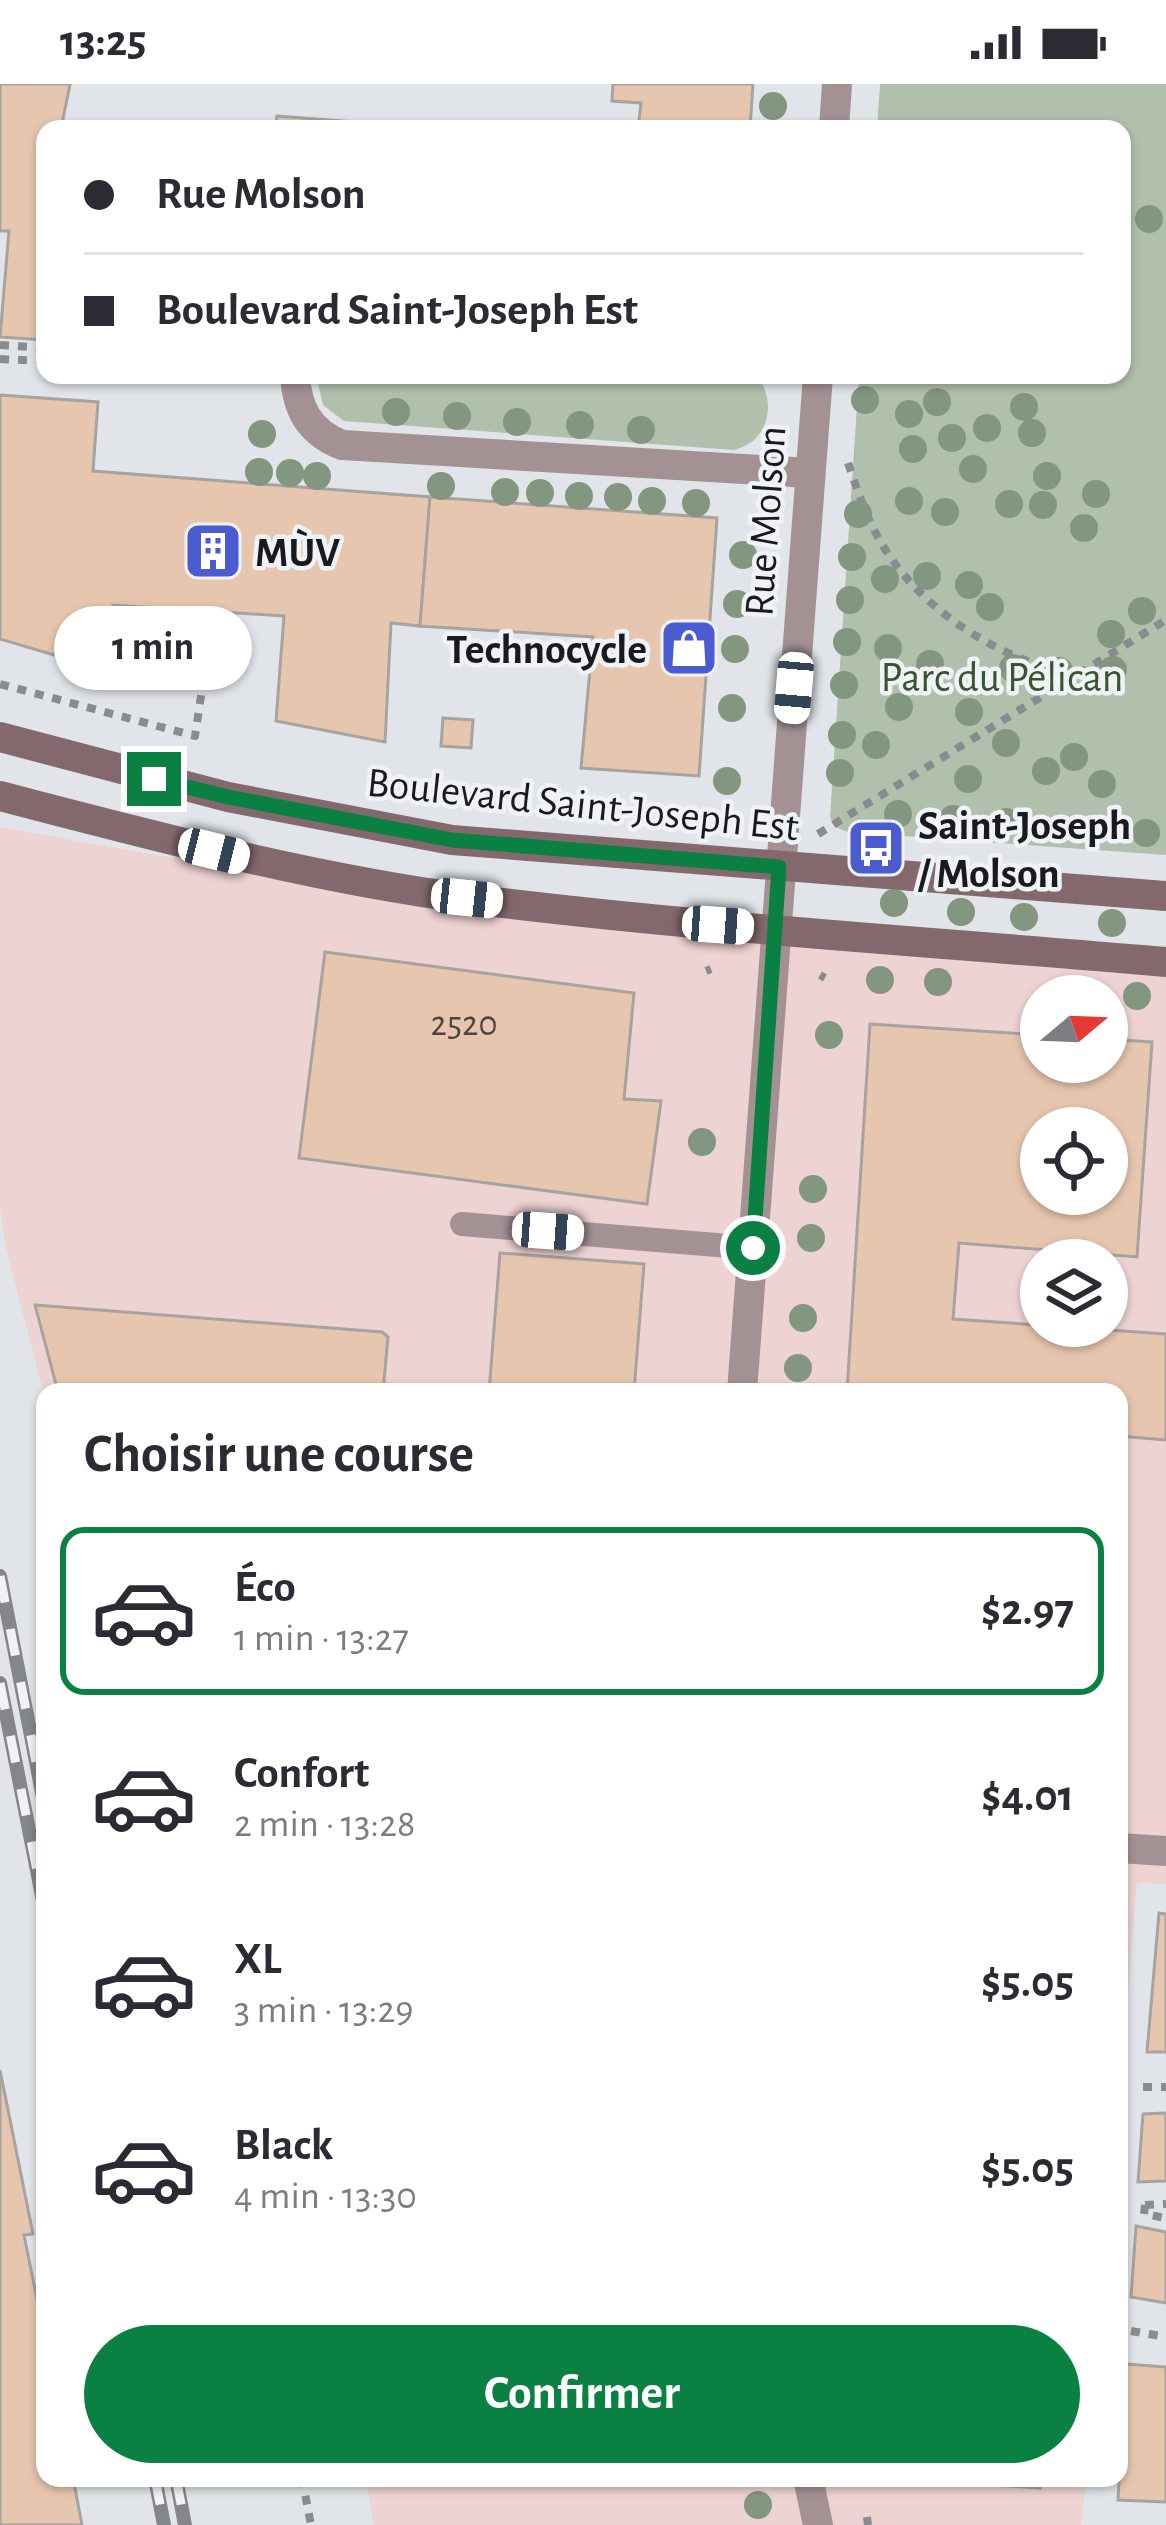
<!DOCTYPE html>
<html lang="fr">
<meta charset="utf-8">
<style>
body{margin:0;font-family:"Alegreya Sans",sans-serif;background:#f2f2f3;color:#2b2b33;height:100vh;display:flex;flex-direction:column;font-size:45px;white-space:nowrap}
*{box-sizing:border-box;margin:0}
p{font-size:39px;color:#7c7c81}
.icon{flex:none;width:66px;height:66px;fill:none;stroke:currentColor;stroke-width:2;stroke-linecap:round;stroke-linejoin:round}
.map{position:relative;flex:1;overflow:hidden}
.details{position:absolute;left:36px;top:1299px;width:1092px;height:1104px;display:flex;flex-direction:column;background:#fff;border-radius:24px;box-shadow:0 3px 9px #0004}
.details>*{flex:none}
.top-card{position:absolute;left:36px;top:36px;width:1095px;height:264px;border-radius:24px;box-shadow:0 3px 9px #0004;display:grid;align-content:center;height:264px;padding:0 48px;background:#fff}
.needle{width:78px;rotate:71deg}
.controls{position:absolute;left:1020px;top:891px;display:grid;gap:24px}
.controls a{display:grid;place-items:center;width:108px;height:108px;border-radius:50%;background:#fff;box-shadow:0 3px 9px #0004;font-size:60px}
.end{position:absolute;width:54px;height:54px;margin:-27px;border:15px solid #0b8043;background:#fff;box-shadow:0 0 0 6px #fff}
.from{border-radius:50%}
.bubble{position:absolute;height:84px;border-radius:42px;background:#fff;box-shadow:0 3px 9px #0004;font-size:39px;font-weight:700;line-height:84px;text-align:center}
.car{position:absolute;width:36px;height:72px;margin:-36px -18px;border-radius:15px;box-shadow:0 0 9px 3px #0007;background:linear-gradient(#fff 24%,#345 0 40%,#fff 0 76%,#345 0 86%,#fff 0)}
.top-card b{display:flex;align-items:center;gap:42px;height:114px;font-size:45px}
.top-card b+b{border-top:3px solid #e1e1e2}
.top-card i{width:30px;height:30px;background:#2b2b33}
ul{padding:0;list-style:none}
li{display:flex;align-items:center;gap:36px;height:168px;margin:0 24px 18px;padding:0 24px;border:6px solid transparent;border-radius:24px}
li div{flex:1}
li b{display:block;font-size:45px}
li em{font-style:normal;font-weight:700}
li.current{border-color:#0b8043}
li>.icon{width:108px;height:108px;stroke-width:1.5}
h2{padding:0 48px;font-size:54px;line-height:144px}
.action{display:flex;gap:24px;margin-top:auto;padding:24px 48px}
.action a{flex:1;height:138px;border-radius:72px;background:#0b8043;color:#fff;font-size:48px;font-weight:700;line-height:138px;text-align:center}
.status{display:flex;justify-content:space-between;align-items:center;height:84px;padding:0 60px;background:#fff;direction:ltr}
.status svg{height:33px;fill:currentColor}
.map>svg:first-child{display:block}
</style>
<div class="status"><b>13:25</b><svg viewBox="0 0 49 12"><path d="M0 12V9h3v3zM5 12V6h3v6zM10 12V3h3v9zM15 12V0h3v12zM26 1h20v11H26zM47 4h2v5h-2z"/></svg></div>
<div class="map">
<svg width="1166" height="2441" viewBox="0 0 1166 2441">
<rect width="100%" height="100%" fill="#e1e5e9"/>
<g fill="#eed3d3" fill-rule="evenodd">
<path d="M0,743L467,827L1166,877V1800L1137,1799L1119,2007V1308H45V1314L5,1161L0,1124ZM1041,912H1107V978H1041ZM1041,1044H1107V1110H1041ZM1041,1176H1107V1242H1041Z"/>
<polygon points="365,2394 1086,2394 1081,2441 374,2441"/>
</g>
<g fill="#b1bfad">
<polygon points="880,0 1166,0 1166,771 848,748 835,743 830,733 859,291 1122,291 1122,45 877,45"/>
<path d="M316,291H757C777,318 770,357 734,366L344,337L323,321Z"/>
</g>
<g fill="#e7c6af" stroke="#a7a3a0" stroke-width="3" fill-rule="evenodd">
<polygon points="0,0 70,0 61,45 45,45 45,256 0,253 9,147 0,147"/>
<polygon points="613,0 753,0 750,45 638,45 641,19 612,17"/>
<polygon points="277,32 446,45 276,45"/>
<polygon points="0,311 98,318 93,387 430,413 420,542 391,539 385,658 276,637 284,532 113,521 108,587 0,555"/>
<polygon points="430,413 717,434 699,692 581,684 593,553 420,542"/>
<polygon points="443,634 473,636 471,664 441,662"/>
<polygon points="325,868 634,909 624,1015 661,1017 647,1120 299,1074"/>
<path d="M870,940L1041,951V978H1107V955L1152,958L1137,1173L959,1159L953,1235L1166,1250V1356L1119,1352V1308H847ZM1041,1044H1107V1110H1041Z"/>
<polygon points="500,1169 644,1180 634,1308 489,1308"/>
<polygon points="35,1221 382,1248 388,1253 383,1308 58,1308"/>
<polygon points="1159,1829 1166,1830 1166,1968 1147,1968"/>
<polygon points="0,1986 33,2150 24,2151 45,2255 45,2394 73,2394 82,2441 0,2441"/>
<polygon points="1166,2029 1166,2097 1138,2098 1143,2030"/>
<polygon points="1136,2142 1166,2148 1166,2219 1131,2213"/>
<polygon points="1126,2280 1166,2283 1166,2418 1118,2416"/>
<polygon points="890,2394 1037,2394 1040,2404"/>
</g>
<g fill="none" stroke-linecap="round" stroke-linejoin="round">
<g stroke="#898c8f" stroke-width="8" stroke-dasharray="9 9" stroke-linecap="butt">
<polyline points="0,261 45,264"/>
<polyline points="0,275 45,277"/>
<polyline points="239,291 267,293"/>
<path d="M848,379C858,408 868,439 885,465C925,529 1002,577 1075,590"/>
<polyline points="0,600 195,652 207,572 201,554"/>
<polyline points="818,750 1166,536"/>
<polyline points="706,887 711,885"/>
<polyline points="820,891 825,894"/>
<polyline points="1143,2003 1166,2003"/>
<polyline points="1145,2121 1144,2130 1166,2134"/>
<polyline points="1145,2121 1166,2120"/>
<polyline points="1131,2247 1166,2253"/>
<polyline points="302,2394 311,2441"/>
<polyline points="867,2433 868,2441"/>
</g>
<polyline stroke="#a39194" stroke-width="24" points="462,1140 753,1164"/>
<g stroke="#a39194" stroke-width="30">
<polyline points="834,45 837,0"/>
<path d="M295,291C297,325 309,348 342,361L810,389"/>
<polyline points="742,1308 818,291"/>
<polyline points="1119,1764 1166,1767"/>
<polyline points="808,2394 818,2441"/>
</g>
<g stroke="#83696d" stroke-width="30">
<polyline points="0,653 228,713 452,756 1166,812"/>
<path d="M0,712C155,752 310,794 470,815C701,844 934,858 1166,878"/>
</g>
<g stroke="#848689" stroke-width="14">
<g id="rail">
<polyline points="0,1492 45,1724"/>
<polyline points="0,1599 45,1827"/>
<polyline points="155,2394 164,2441"/>
<polyline points="176,2394 185,2441"/>
</g>
</g>
<use href="#rail" stroke="#eff2f6" stroke-width="9" stroke-dasharray="27" stroke-linecap="butt"/>
</g>
<g fill="#839680">
<circle cx="773" cy="22" r="14"/>
<circle cx="1149" cy="135" r="14"/>
<circle cx="865" cy="316" r="14"/>
<circle cx="937" cy="318" r="14"/>
<circle cx="1024" cy="323" r="14"/>
<circle cx="396" cy="328" r="14"/>
<circle cx="909" cy="330" r="14"/>
<circle cx="457" cy="332" r="14"/>
<circle cx="517" cy="338" r="14"/>
<circle cx="580" cy="341" r="14"/>
<circle cx="987" cy="344" r="14"/>
<circle cx="641" cy="346" r="14"/>
<circle cx="1032" cy="349" r="14"/>
<circle cx="262" cy="350" r="14"/>
<circle cx="952" cy="354" r="14"/>
<circle cx="913" cy="365" r="14"/>
<circle cx="973" cy="385" r="14"/>
<circle cx="259" cy="388" r="14"/>
<circle cx="290" cy="389" r="14"/>
<circle cx="317" cy="392" r="14"/>
<circle cx="1047" cy="392" r="14"/>
<circle cx="441" cy="402" r="14"/>
<circle cx="505" cy="408" r="14"/>
<circle cx="540" cy="409" r="14"/>
<circle cx="1096" cy="410" r="14"/>
<circle cx="579" cy="412" r="14"/>
<circle cx="618" cy="413" r="14"/>
<circle cx="652" cy="417" r="14"/>
<circle cx="909" cy="417" r="14"/>
<circle cx="696" cy="419" r="14"/>
<circle cx="1009" cy="420" r="14"/>
<circle cx="1043" cy="421" r="14"/>
<circle cx="945" cy="428" r="14"/>
<circle cx="858" cy="430" r="14"/>
<circle cx="1084" cy="444" r="14"/>
<circle cx="743" cy="471" r="14"/>
<circle cx="852" cy="473" r="14"/>
<circle cx="927" cy="492" r="14"/>
<circle cx="885" cy="495" r="14"/>
<circle cx="969" cy="501" r="14"/>
<circle cx="850" cy="516" r="14"/>
<circle cx="737" cy="520" r="14"/>
<circle cx="990" cy="523" r="14"/>
<circle cx="1142" cy="527" r="14"/>
<circle cx="1111" cy="550" r="14"/>
<circle cx="847" cy="558" r="14"/>
<circle cx="888" cy="564" r="14"/>
<circle cx="735" cy="565" r="14"/>
<circle cx="930" cy="580" r="14"/>
<circle cx="1013" cy="584" r="14"/>
<circle cx="1113" cy="586" r="14"/>
<circle cx="1059" cy="587" r="14"/>
<circle cx="844" cy="601" r="14"/>
<circle cx="899" cy="623" r="14"/>
<circle cx="732" cy="624" r="14"/>
<circle cx="969" cy="628" r="14"/>
<circle cx="842" cy="651" r="14"/>
<circle cx="1006" cy="659" r="14"/>
<circle cx="876" cy="661" r="14"/>
<circle cx="1074" cy="673" r="14"/>
<circle cx="1046" cy="687" r="14"/>
<circle cx="840" cy="689" r="14"/>
<circle cx="968" cy="695" r="14"/>
<circle cx="727" cy="697" r="14"/>
<circle cx="1102" cy="700" r="14"/>
<circle cx="898" cy="730" r="14"/>
<circle cx="953" cy="735" r="14"/>
<circle cx="1006" cy="738" r="14"/>
<circle cx="1146" cy="749" r="14"/>
<circle cx="894" cy="819" r="14"/>
<circle cx="961" cy="828" r="14"/>
<circle cx="1024" cy="833" r="14"/>
<circle cx="1112" cy="839" r="14"/>
<circle cx="880" cy="896" r="14"/>
<circle cx="938" cy="898" r="14"/>
<circle cx="1137" cy="912" r="14"/>
<circle cx="829" cy="951" r="14"/>
<circle cx="702" cy="1058" r="14"/>
<circle cx="813" cy="1105" r="14"/>
<circle cx="811" cy="1154" r="14"/>
<circle cx="803" cy="1234" r="14"/>
<circle cx="798" cy="1284" r="14"/>
<circle cx="758" cy="2421" r="14"/>
</g>
<g fill="none" stroke-linecap="round" stroke-linejoin="round">
<polyline stroke="#0b8043" stroke-width="15" points="154,695 228,713 452,756 779,783 753,1164"/>
</g>
<defs>
<g id="building-square" transform="scale(3)"><rect x="-9" y="-9" width="18" height="18" rx="4" fill="#4b5bd0" stroke="#eff2f6"/><path d="M-4-6H4V6H1V3H-1V6H-4ZM-2.5-4.3h1.7v1.8h-1.7ZM.8-4.3h1.7v1.8H.8ZM-2.5-1h1.7V.8h-1.7ZM.8-1h1.7V.8H.8Z" fill="#fff"/></g>
<g id="shop-square" transform="scale(3)"><rect x="-9" y="-9" width="18" height="18" rx="4" fill="#4b5bd0" stroke="#eff2f6"/><path d="M-5-2.5h2.3a2.7 3.5 0 0 1 5.4 0H5L5.5 6h-11ZM-1.5-2.5h3a1.5 2.3 0 0 0-3 0Z" fill="#fff"/></g>
<g id="bus-square" transform="scale(3)"><rect x="-9" y="-9" width="18" height="18" rx="4" fill="#4b5bd0" stroke="#eff2f6"/><path d="M-5-6H5V4H4V6H2V4H-2V6H-4V4H-5ZM-3.5-4V0h7V-4ZM-3.5 1.2v1.5H-2V1.2ZM2 1.2v1.5H3.5V1.2Z" fill="#fff"/></g>
</defs>
<g fill-rule="evenodd">
<use href="#building-square" x="213" y="467"/>
<use href="#shop-square" x="689" y="564"/>
<use href="#bus-square" x="876" y="764"/>
</g>
<g text-anchor="middle" stroke-width="9" stroke-linejoin="round" paint-order="stroke">
<g font-size="36" fill="#4c4541">
<text x="464" y="951">2520</text>
</g>
<g font-size="42" fill="#191a1c" stroke="#eff2f6">
<text transform="translate(764 437) rotate(-86)" y="15">Rue Molson</text>
<text transform="translate(583 719) rotate(6)" y="15">Boulevard Saint-Joseph Est</text>
</g>
<g font-size="42" font-weight="bold" fill="#191a1c" stroke="#eff2f6" text-anchor="start">
<text x="255" y="482">MÙV</text>
<text x="647" y="579" text-anchor="end">Technocycle</text>
<text x="918" y="755">Saint-Joseph<tspan x="918" dy="48">/ Molson</tspan></text>
</g>
<g font-size="42" fill="#36562b" stroke="#eff2f6">
<text x="1002" y="607">Parc du Pélican</text>
</g>
</g>
</svg>
<div class="controls">
<a><svg class="needle" viewBox="-14 -14 28 28"><path d="M0-13l5 13h-10z" fill="#e53935"/><path d="M0 13l5-13h-10z" fill="#7c7c81"/></svg></a>
<a><svg class="icon" aria-label="locate" viewBox="0 0 24 24"><circle cx="12" cy="12" r="6"/><path d="M12 2v4M12 18v4M2 12h4M18 12h4"/></svg></a>
<a><svg class="icon" aria-label="layers" viewBox="0 0 24 24"><path d="M12 4l9 5-9 5-9-5zM3 14l9 5 9-5"/></svg></a>
</div>
<i class="end from" style="left:753px;top:1164px"></i>
<i class="end" style="left:154px;top:695px"></i>
<div class="bubble" style="left:54px;top:522px;width:198px">1 min</div>
<i class="car" style="left:794px;top:604px;rotate:185deg"></i>
<i class="car" style="left:214px;top:767px;rotate:104deg"></i>
<i class="car" style="left:467px;top:814px;rotate:96deg"></i>
<i class="car" style="left:718px;top:841px;rotate:94deg"></i>
<i class="car" style="left:548px;top:1147px;rotate:94deg"></i>
<div class="top-card">
<b><i class="from"></i>Rue Molson</b>
<b><i></i>Boulevard Saint-Joseph Est</b>
</div>
<section class="details">
<h2>Choisir une course</h2>
<ul>
<li class="current"><svg class="icon" aria-label="car" viewBox="0 0 24 24"><path d="M5 17H2v-5l4-1 3-4h7l3 4 3 1v5h-3M9 17h6M6 11h13"/><circle cx="7" cy="17" r="2"/><circle cx="17" cy="17" r="2"/></svg><div><b>Éco</b><p>1 min · 13:27</p></div><em>$2.97</em></li>
<li><svg class="icon" aria-label="car" viewBox="0 0 24 24"><path d="M5 17H2v-5l4-1 3-4h7l3 4 3 1v5h-3M9 17h6M6 11h13"/><circle cx="7" cy="17" r="2"/><circle cx="17" cy="17" r="2"/></svg><div><b>Confort</b><p>2 min · 13:28</p></div><em>$4.01</em></li>
<li><svg class="icon" aria-label="car" viewBox="0 0 24 24"><path d="M5 17H2v-5l4-1 3-4h7l3 4 3 1v5h-3M9 17h6M6 11h13"/><circle cx="7" cy="17" r="2"/><circle cx="17" cy="17" r="2"/></svg><div><b>XL</b><p>3 min · 13:29</p></div><em>$5.05</em></li>
<li><svg class="icon" aria-label="car" viewBox="0 0 24 24"><path d="M5 17H2v-5l4-1 3-4h7l3 4 3 1v5h-3M9 17h6M6 11h13"/><circle cx="7" cy="17" r="2"/><circle cx="17" cy="17" r="2"/></svg><div><b>Black</b><p>4 min · 13:30</p></div><em>$5.05</em></li>
</ul>
<div class="action"><a>Confirmer</a></div>
</section>
</div>
